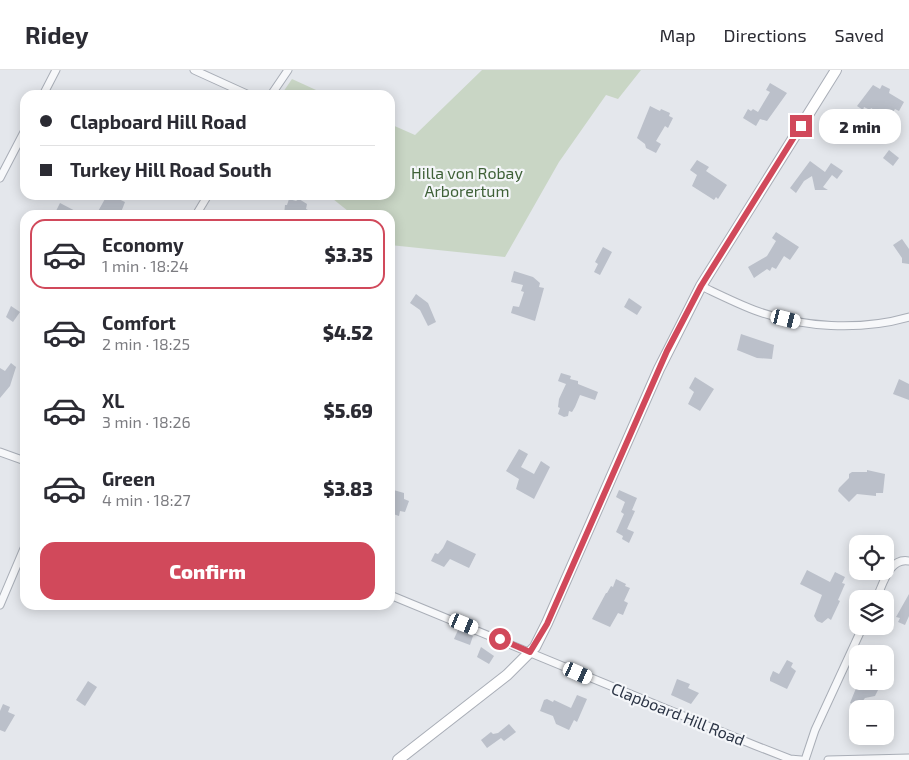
<!DOCTYPE html>
<meta charset="utf-8">
<style>
body{margin:0;font-family:"Exo 2",sans-serif;background:#f2f2f3;color:#2b2b33;height:100vh;display:flex;flex-direction:column;font-size:19px;white-space:nowrap}
*{box-sizing:border-box;margin:0}
p{font-size:16px;color:#7c7c81}
.icon{flex:none;width:28px;height:28px;fill:none;stroke:currentColor;stroke-width:2;stroke-linecap:round;stroke-linejoin:round}
.map{position:relative;flex:1;overflow:hidden}
.sheet{position:absolute;left:20px;top:140px;width:375px;height:400px;display:flex;flex-direction:column;background:#fff;border-radius:15px;box-shadow:0 2px 12px #0003}
.sheet>*{flex:none}
.top-card{position:absolute;left:20px;top:20px;width:375px;height:110px;border-radius:15px;box-shadow:0 2px 12px #0003;display:grid;align-content:center;height:110px;padding:0 20px;background:#fff}
.fabs{position:absolute;left:849px;top:465px;display:grid;gap:10px}
.fabs a{display:grid;place-items:center;width:45px;height:45px;border-radius:10px;background:#fff;box-shadow:0 2px 12px #0003;font-size:25px}
.end{position:absolute;width:22px;height:22px;margin:-11px;border:6px solid #d1495b;background:#fff;box-shadow:0 0 0 2px #fff}
.from{border-radius:50%}
.bubble{position:absolute;height:35px;border-radius:15px;background:#fff;box-shadow:0 2px 12px #0003;font-size:16px;font-weight:800;line-height:35px;text-align:center}
.car{position:absolute;width:15px;height:30px;margin:-15px -8px;border-radius:6px;box-shadow:0 0 4px 1px #0007;background:linear-gradient(#fff 24%,#345 0 40%,#fff 0 76%,#345 0 86%,#fff 0)}
.top-card b{display:flex;align-items:center;gap:18px;height:48px;font-size:19px}
.top-card b+b{border-top:1px solid #e1e1e2}
.top-card i{width:12px;height:12px;background:#2b2b33}
ul{padding:9px 0 0;list-style:none}
li{display:flex;align-items:center;gap:15px;height:70px;margin:0 10px 8px;padding:0 10px;border:2px solid transparent;border-radius:15px}
li div{flex:1}
li b{display:block;font-size:19px}
li em{font-style:normal;font-weight:800}
li.current{border-color:#d1495b}
li>.icon{width:45px;height:45px;stroke-width:1.5}
.action{display:flex;gap:10px;margin-top:auto;padding:10px 20px}
.action a{flex:1;height:58px;border-radius:15px;background:#d1495b;color:#fff;font-size:20px;font-weight:800;line-height:58px;text-align:center}
header{display:flex;align-items:center;gap:30px;box-sizing:border-box;height:70px;padding:0 25px;background:#fff;border-bottom:1px solid #e1e1e2}
header strong{font-size:24px}
nav{display:flex;gap:28px;margin-inline-start:auto;font-size:18px}
.map>svg:first-child{display:block}
</style>
<header>
<strong>Ridey</strong>
<nav><a>Map</a><a>Directions</a><a>Saved</a></nav>
</header>
<div class="map">
<svg width="909" height="690" viewBox="0 0 909 690">
<rect width="100%" height="100%" fill="#e4e7ec"/>
<g fill="#c9d6c5">
<polygon points="482,0 641,0 618,29 606,25 559,92 505,187 390,175 390,145 353,145 328,125 390,125 390,54 415,65"/>
<polygon points="292,9 327,25 281,25"/>
</g>
<g fill="#bbc0ca">
<polygon points="770,13 787,23 767,51 760,49 756,56 743,48 748,39 751,41 753,39 758,42 770,22 766,20"/>
<polygon points="873,15 880,19 882,15 890,19 889,23 904,32 899,41 895,39 889,49 871,38 870,40 864,37 863,40 857,36"/>
<polygon points="650,36 660,41 661,39 670,43 669,46 673,48 668,58 665,56 656,71 661,74 656,83 646,78 645,74 637,68"/>
<polygon points="889,80 899,88 893,96 883,88"/>
<polygon points="697,90 709,97 706,101 727,115 718,129 716,127 714,130 692,116 697,105 690,100"/>
<polygon points="810,91 825,102 831,93 843,101 837,109 832,105 823,117 828,120 815,120 812,106 804,111 796,123 790,118"/>
<polygon points="110,125 125,132 120,145 96,145 106,127 108,129"/>
<polygon points="289,129 296,131 299,129 307,134 306,139 318,145 284,145 285,135 287,135"/>
<polygon points="60,133 83,145 54,145"/>
<polygon points="776,162 799,177 790,190 784,186 776,199 772,197 770,201 767,199 754,208 748,197 767,186 776,171 772,168"/>
<polygon points="902,169 909,179 909,194 902,193 902,188 893,175"/>
<polygon points="603,177 612,182 600,205 594,202 598,194 595,192"/>
<polygon points="514,201 533,207 540,213 539,217 544,218 535,251 511,243 513,236 519,237 524,222 521,221 523,215 511,212"/>
<polygon points="416,224 428,233 436,252 428,256 420,240 410,233"/>
<polygon points="629,228 642,237 637,245 624,237"/>
<polygon points="11,236 20,242 13,252 6,247"/>
<polygon points="741,264 774,275 772,289 757,288 737,280"/>
<polygon points="11,293 16,297 10,316 0,328 0,298 5,301"/>
<polygon points="561,303 571,306 570,309 578,311 578,314 598,322 595,330 580,325 575,337 572,342 569,341 568,346 564,347 558,344 560,338 558,337 559,329 566,314 558,311"/>
<polygon points="695,307 714,319 700,341 688,334 694,322 689,318"/>
<polygon points="899,309 909,314 909,330 893,324"/>
<polygon points="519,379 528,384 521,397 534,404 541,391 550,397 534,429 516,419 519,409 506,401"/>
<polygon points="867,400 885,404 883,423 876,423 876,426 857,424 849,432 838,421 839,418 849,408 849,404 852,402 867,402"/>
<polygon points="390,419 404,423 404,429 409,431 405,442 400,441 399,446 390,443"/>
<polygon points="619,420 637,428 632,440 635,441 627,459 634,462 629,473 622,469 623,466 616,462 624,444 621,442 625,432 616,427"/>
<polygon points="447,470 476,484 469,498 450,489 444,497 431,491 435,483 438,484 443,478"/>
<polygon points="807,500 830,512 835,502 845,507 842,513 845,514 838,530 840,531 831,550 828,548 822,553 817,551 814,546 822,525 800,514"/>
<polygon points="616,509 626,514 625,516 630,518 624,531 628,533 623,545 618,543 610,557 592,549 606,523 607,523 611,516 613,517"/>
<polygon points="909,524 909,546 905,555 898,552 900,548 896,547"/>
<polygon points="458,560 473,566 470,575 454,569"/>
<polygon points="481,577 494,586 489,594 477,587"/>
<polygon points="787,590 793,593 791,597 796,601 787,619 770,611 770,608 773,601 779,604"/>
<polygon points="677,609 690,614 688,618 699,623 691,634 671,625"/>
<polygon points="88,611 97,617 85,636 76,630"/>
<polygon points="859,611 871,611 870,614 879,618 875,626 865,628 858,637 850,633"/>
<polygon points="577,625 587,629 577,652 574,650 569,660 556,654 553,646 540,641 544,630 547,629 553,632 554,630 571,638"/>
<polygon points="3,634 10,637 8,642 15,645 5,662 0,660 0,641"/>
<polygon points="509,654 516,662 504,671 501,668 487,678 481,670 491,662 493,664 498,663"/>
</g>
<g fill="none" stroke-linecap="round" stroke-linejoin="round">
<g stroke="#a9aeb7" stroke-width="9">
<g id="street">
<polyline points="194,0 249,25"/>
<polyline points="43,25 56,0"/>
<polyline points="271,25 288,0"/>
<polyline points="0,108 25,60"/>
<polyline points="196,145 208,125"/>
<path d="M701,216C718,224 736,233 754,240C802,258 860,261 909,247"/>
<polyline points="0,382 25,391"/>
<polyline points="390,525 754,675 790,689 801,690"/>
<path d="M876,529C883,515 889,487 909,491"/>
<polyline points="0,535 25,476"/>
<polyline points="805,690 815,660 863,556"/>
<polyline points="828,690 909,688"/>
</g>
</g>
<g stroke="#a9aeb7" stroke-width="12">
<polyline id="secondary" points="398,690 507,605 535,577 547,553 659,299 701,216 836,0"/>
</g>
<use href="#street" stroke="#f7f8fa" stroke-width="7"/>
<use href="#secondary" stroke="#fff" stroke-width="10"/>
</g>
<g fill="none" stroke-linecap="round" stroke-linejoin="round">
<polyline stroke="#d1495b" stroke-width="6" points="500,569 530,582 547,554 667,281 701,216 801,56"/>
</g>
<g text-anchor="middle" stroke-width="4.5" stroke-linejoin="round" paint-order="stroke">
<g font-size="16" fill="#3f6138" stroke="#f4f6f9">
<text x="467" y="109">Hilla von Robay<tspan x="467" dy="18">Arborertum</tspan></text>
</g>
<g font-size="16" fill="#2b3445" stroke="#f4f6f9">
<text transform="translate(678 644) rotate(22)" y="6">Clapboard Hill Road</text>
</g>
</g>
</svg>
<div class="fabs">
<a><svg class="icon" aria-label="locate" viewBox="0 0 24 24"><circle cx="12" cy="12" r="6"/><path d="M12 2v4M12 18v4M2 12h4M18 12h4"/></svg></a>
<a><svg class="icon" aria-label="layers" viewBox="0 0 24 24"><path d="M12 4l9 5-9 5-9-5zM3 14l9 5 9-5"/></svg></a>
<a>+</a>
<a>−</a>
</div>
<i class="end from" style="left:500px;top:569px"></i>
<i class="end" style="left:801px;top:56px"></i>
<div class="bubble" style="left:819px;top:39px;width:82px">2 min</div>
<i class="car" style="left:786px;top:249px;rotate:104deg"></i>
<i class="car" style="left:464px;top:554px;rotate:112deg"></i>
<i class="car" style="left:578px;top:603px;rotate:114deg"></i>
<div class="top-card">
<b><i class="from"></i>Clapboard Hill Road</b>
<b><i></i>Turkey Hill Road South</b>
</div>
<section class="sheet">
<ul>
<li class="current"><svg class="icon" aria-label="car" viewBox="0 0 24 24"><path d="M5 17H2v-5l4-1 3-4h7l3 4 3 1v5h-3M9 17h6M6 11h13"/><circle cx="7" cy="17" r="2"/><circle cx="17" cy="17" r="2"/></svg><div><b>Economy</b><p>1 min · 18:24</p></div><em>$3.35</em></li>
<li><svg class="icon" aria-label="car" viewBox="0 0 24 24"><path d="M5 17H2v-5l4-1 3-4h7l3 4 3 1v5h-3M9 17h6M6 11h13"/><circle cx="7" cy="17" r="2"/><circle cx="17" cy="17" r="2"/></svg><div><b>Comfort</b><p>2 min · 18:25</p></div><em>$4.52</em></li>
<li><svg class="icon" aria-label="car" viewBox="0 0 24 24"><path d="M5 17H2v-5l4-1 3-4h7l3 4 3 1v5h-3M9 17h6M6 11h13"/><circle cx="7" cy="17" r="2"/><circle cx="17" cy="17" r="2"/></svg><div><b>XL</b><p>3 min · 18:26</p></div><em>$5.69</em></li>
<li><svg class="icon" aria-label="car" viewBox="0 0 24 24"><path d="M5 17H2v-5l4-1 3-4h7l3 4 3 1v5h-3M9 17h6M6 11h13"/><circle cx="7" cy="17" r="2"/><circle cx="17" cy="17" r="2"/></svg><div><b>Green</b><p>4 min · 18:27</p></div><em>$3.83</em></li>
</ul>
<div class="action"><a>Confirm</a></div>
</section>
</div>
